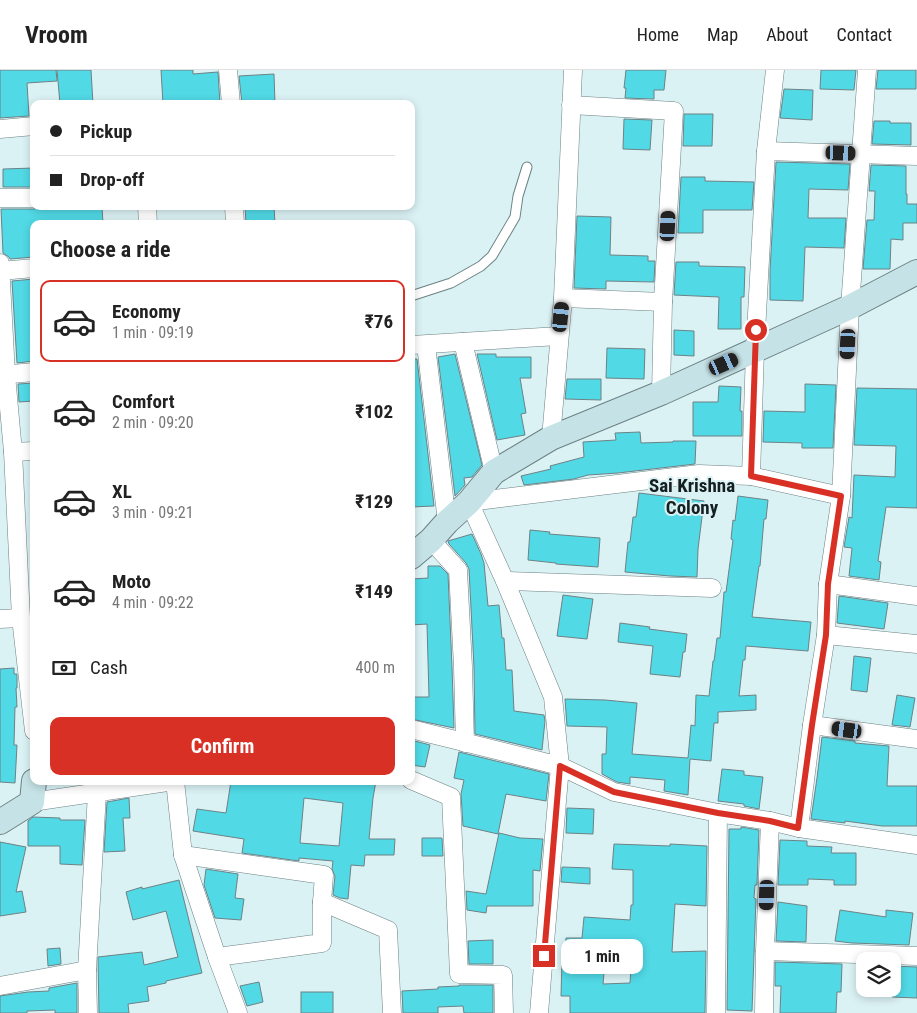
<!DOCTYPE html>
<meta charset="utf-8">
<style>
body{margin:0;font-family:"Roboto Condensed",sans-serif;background:#f6f6f6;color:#222;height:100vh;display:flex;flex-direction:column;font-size:19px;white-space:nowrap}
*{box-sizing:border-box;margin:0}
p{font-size:16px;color:#767676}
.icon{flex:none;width:28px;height:28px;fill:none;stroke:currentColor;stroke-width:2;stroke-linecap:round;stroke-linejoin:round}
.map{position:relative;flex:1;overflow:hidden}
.sheet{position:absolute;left:30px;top:150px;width:385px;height:565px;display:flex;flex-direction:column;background:#fff;border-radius:10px;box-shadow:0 2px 8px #0003}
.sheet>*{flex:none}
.banner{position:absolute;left:30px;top:30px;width:385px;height:110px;border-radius:10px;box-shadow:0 2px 8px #0003;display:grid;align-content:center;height:110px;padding:0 20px;background:#fff}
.buttons{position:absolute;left:856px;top:882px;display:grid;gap:10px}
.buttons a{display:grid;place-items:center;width:45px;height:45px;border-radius:10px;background:#fff;box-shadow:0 2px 8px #0003;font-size:25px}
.end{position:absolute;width:22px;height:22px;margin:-11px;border:6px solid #d93025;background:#fff;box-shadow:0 0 0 2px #fff}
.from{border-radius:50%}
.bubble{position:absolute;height:35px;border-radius:10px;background:#fff;box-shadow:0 2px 8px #0003;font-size:16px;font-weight:700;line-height:35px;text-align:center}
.car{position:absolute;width:15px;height:30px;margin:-15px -8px;border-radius:6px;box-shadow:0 0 4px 1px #0007;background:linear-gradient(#222 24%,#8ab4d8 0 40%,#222 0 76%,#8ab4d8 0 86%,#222 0)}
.banner b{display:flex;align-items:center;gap:18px;height:48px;font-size:19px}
.banner b+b{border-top:1px solid #e0e0e0}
.banner i{width:12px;height:12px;background:#222}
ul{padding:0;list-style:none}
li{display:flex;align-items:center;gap:15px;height:82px;margin:0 10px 8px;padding:0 10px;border:2px solid transparent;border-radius:10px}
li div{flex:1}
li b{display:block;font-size:19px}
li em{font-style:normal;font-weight:700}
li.selected{border-color:#d93025}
li>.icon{width:45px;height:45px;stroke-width:1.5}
h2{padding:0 20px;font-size:22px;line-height:60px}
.pay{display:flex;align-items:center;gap:12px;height:55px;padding:0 20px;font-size:19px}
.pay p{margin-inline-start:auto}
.button{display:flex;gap:10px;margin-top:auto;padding:10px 20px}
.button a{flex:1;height:58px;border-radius:10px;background:#d93025;color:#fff;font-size:20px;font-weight:700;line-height:58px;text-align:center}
header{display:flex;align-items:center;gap:30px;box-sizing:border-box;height:70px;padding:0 25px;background:#fff;border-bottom:1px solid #e0e0e0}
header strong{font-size:24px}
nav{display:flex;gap:28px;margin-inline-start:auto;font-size:18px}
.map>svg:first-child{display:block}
</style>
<header>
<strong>Vroom</strong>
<nav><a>Home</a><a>Map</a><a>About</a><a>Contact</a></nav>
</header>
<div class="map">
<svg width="917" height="943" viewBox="0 0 917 943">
<rect width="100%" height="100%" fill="#dbf2f5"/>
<g fill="#51d9e6" stroke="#6d8285" fill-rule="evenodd">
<polygon points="0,0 56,0 57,11 27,13 29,46 0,48"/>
<polygon points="57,0 91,0 93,34 60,34"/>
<polygon points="161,0 193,0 193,4 218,2 220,34 163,34"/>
<polygon points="626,0 666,0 664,20 654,20 654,29 625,28 626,18 624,18"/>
<polygon points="821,0 856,0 854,20 820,19"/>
<polygon points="878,0 916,0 916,19 876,19"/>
<polygon points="274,4 275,34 242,34 239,6"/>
<polygon points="784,19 813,20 812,50 780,48"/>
<polygon points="684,44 713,44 712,76 683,76"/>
<polygon points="624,49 652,50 650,80 623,79"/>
<polygon points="874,51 890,51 890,53 911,53 911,75 872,74"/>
<polygon points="776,92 850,94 848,120 809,119 808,148 846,148 844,178 805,177 803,231 770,230 770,201"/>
<polygon points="871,95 906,96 906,124 907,124 907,134 917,134 917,153 903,153 903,170 891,169 890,199 863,199 867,150 874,150 875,121 869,121"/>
<polygon points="34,98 34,117 3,117 3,99"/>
<polygon points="681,107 705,107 705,111 754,112 752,140 703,140 703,163 678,163"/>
<polygon points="40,136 102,136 103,154 34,154 34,187 10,189 9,187 3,183 1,139 34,139"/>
<polygon points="245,136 274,136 275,154 246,154"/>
<polygon points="577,146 611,147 610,185 648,186 648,191 655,191 654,212 606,211 606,219 574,218"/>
<polygon points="676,192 699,192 699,196 745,197 744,227 741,227 741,259 718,259 719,227 674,225"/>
<polygon points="34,209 34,291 17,293 12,211"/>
<polygon points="674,260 694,261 694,286 674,285"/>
<polygon points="607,278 645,279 644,309 606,308"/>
<polygon points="455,284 482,395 472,407 464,408 465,415 455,426 438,287"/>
<polygon points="477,284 496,284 496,287 531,287 531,308 520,308 526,343 521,344 525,365 497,370"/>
<polygon points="411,289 417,289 434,436 411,437"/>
<polygon points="567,309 601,309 601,330 565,329"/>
<polygon points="34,313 34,331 19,332 18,314"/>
<polygon points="805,314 836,315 833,378 802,378 802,373 763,372 764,341 805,342"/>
<polygon points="719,316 741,317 740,341 742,341 742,366 693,366 693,332 718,332"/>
<polygon points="857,318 917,319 917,438 886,437 878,491 881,492 879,510 849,506 852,478 844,477 849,447 852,448 854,405 895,407 896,376 854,375"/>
<polygon points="640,362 641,373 673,372 673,371 696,371 695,394 618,403 588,405 574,409 524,415 521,406 551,399 550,396 584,387 583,372 616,370 615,363"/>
<polygon points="639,423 704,431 698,479 697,507 670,506 625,502 628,472 630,472 633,447 636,447"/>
<polygon points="738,426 768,430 766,449 764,449 760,496 759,496 752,547 811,552 808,581 746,576 745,590 743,590 739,626 756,625 756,640 718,642 718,653 714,653 711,691 690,689 688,725 664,721 665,710 630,707 630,714 617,712 602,704 602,684 606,684 607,657 567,656 565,629 605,630 637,633 632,684 688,688 691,655 695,656 696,625 709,626 713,591 714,591 717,568 720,568 724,522 726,522 733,470 731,469 733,450 735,451"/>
<polygon points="530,460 550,462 549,464 600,468 598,497 556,494 556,493 528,490"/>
<polygon points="472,464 481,484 484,493 488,536 499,535 502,568 504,568 506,600 512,600 514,641 544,645 545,651 542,680 475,664 474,597 469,499 466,493 449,474 448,471"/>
<polygon points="428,496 440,496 448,504 452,597 454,658 411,649 411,627 429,627 427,554 411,555 411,509 428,508"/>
<polygon points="563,525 593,529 587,569 557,566"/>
<polygon points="839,526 888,533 884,559 837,553"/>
<polygon points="620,553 650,557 649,559 687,564 685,582 683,582 680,607 650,604 653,576 618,572"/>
<polygon points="854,586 871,588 867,622 851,620"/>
<polygon points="14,598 14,604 17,604 17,618 16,618 17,637 15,637 14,675 17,675 15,713 0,712 0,599"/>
<polygon points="897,625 915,628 910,657 892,655"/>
<polygon points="822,667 855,671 855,673 889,676 887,716 917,716 917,756 882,756 845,751 845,753 811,749 817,708"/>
<polygon points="411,670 430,675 425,697 411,695"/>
<polygon points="459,682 549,704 546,731 506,724 498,764 463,756 461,724 464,710 454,708"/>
<polygon points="722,699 744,701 744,705 763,707 759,739 744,736 744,734 718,731"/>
<path d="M231,711H376L373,728L369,769H395L394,785H365L364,796L351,795L348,829L340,828L333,825L335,806L332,799L333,791L299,788V791L242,783L244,769L193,761L197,739L226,743ZM304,728L343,733L339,776L300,773Z"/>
<polygon points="129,728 130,748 123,748 125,781 104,782 107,732"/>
<polygon points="567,738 594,739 593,764 566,763"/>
<polygon points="33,747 60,748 60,750 85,750 82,795 60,794 60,776 28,776 28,751"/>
<polygon points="741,757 759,760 757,815 755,815 754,828 756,829 752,941 727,940 729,759 741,759"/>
<polygon points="499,763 520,768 543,769 540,801 533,800 533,836 487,836 486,843 467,840 466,821 486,824"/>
<polygon points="422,768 442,768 443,786 422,786"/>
<polygon points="780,770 807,771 807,776 832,777 831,783 856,783 856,815 834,815 834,810 808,809 808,815 778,815"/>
<polygon points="0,772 26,777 16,822 22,821 26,842 0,846"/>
<path d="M614,774L670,776V774L707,776L706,836L675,834L672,882L706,881L705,943H570V926H561L562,888H565L566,868H582L584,847L630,850L631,835H633V800L612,799ZM606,881L632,883L630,913L603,914Z"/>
<polygon points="562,797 590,798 590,814 561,812"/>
<polygon points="206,799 238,804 235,828 244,829 241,850 215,848 204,815"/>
<polygon points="179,810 202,903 166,911 166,913 147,917 149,931 128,934 129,943 99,943 98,887 142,882 144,895 178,887 166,841 133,850 126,822 142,817 142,819"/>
<polygon points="778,832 807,836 806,872 776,871"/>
<polygon points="840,840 886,847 886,840 913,843 909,875 852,873 835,871"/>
<polygon points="493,870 493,894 469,894 468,871"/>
<polygon points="60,878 61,894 48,896 47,879"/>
<polygon points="775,892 842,894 841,922 837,922 836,943 780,943 781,916 775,916"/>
<polygon points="892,896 917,897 917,928 892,927"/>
<polygon points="259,912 263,932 247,936 240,916"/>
<polygon points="77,913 77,943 55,943 55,940 27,941 27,943 0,943 0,926 28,922 49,921 49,918"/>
<polygon points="459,915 493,915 493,943 464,943 463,936 438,937 438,943 403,943 402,921 438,919 438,917 459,916"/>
<rect x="301" y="922" width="32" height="21"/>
</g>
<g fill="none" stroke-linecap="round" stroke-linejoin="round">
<g stroke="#6c8183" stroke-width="11">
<polyline id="lane" points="411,226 451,213 481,196 492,186 515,147 518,126 527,97"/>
</g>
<g stroke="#6c8183" stroke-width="19">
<g id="street">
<polyline points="228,0 231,34"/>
<polyline points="571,35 674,41 663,232 661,323"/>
<polyline points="0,59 34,56"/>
<polyline points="766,81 917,86"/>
<polyline points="0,128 34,128"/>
<polyline points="147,136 148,154"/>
<polyline points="234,136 235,154"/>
<polyline points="0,193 6,305 13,382 21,548 34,661"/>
<polyline points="0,201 34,198"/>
<polyline points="563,228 663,232"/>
<polyline points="463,272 494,402"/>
<polyline points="411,275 559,266"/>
<polyline points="426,275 447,452"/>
<polyline points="0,305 34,302"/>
<polyline points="551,368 563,228 573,0"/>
<polyline points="13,382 34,381"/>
<polyline points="751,406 755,280 766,81 775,0"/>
<polyline points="431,470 458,500 463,597 465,673"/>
<polyline points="505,511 712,518"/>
<polyline points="828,514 917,526"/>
<polyline points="0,549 21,548"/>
<polyline points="826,565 917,574"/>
<polyline points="812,655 917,669"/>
<polyline points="411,659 560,696 553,627 505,511 469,432 699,404 751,406 841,426"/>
<polyline points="411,710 451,727 459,904 503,905 504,943"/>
<polyline points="175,711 183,785 217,887 238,943"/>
<polyline points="32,732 174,711"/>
<polyline points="799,758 812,655 826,565 828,514 841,426 850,237 867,0"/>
<polyline points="183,785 324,805 322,832 322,873 217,887"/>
<polyline points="322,832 388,860 392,943"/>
<polyline points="765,881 917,886"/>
<polyline points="0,916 87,900"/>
<polyline points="88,943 87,900 97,723"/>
<polyline points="539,943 560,696 614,722 718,743 770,751 799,758 917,775"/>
<polyline points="716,943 718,743"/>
<polyline points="764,943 765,881 770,751"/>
</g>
</g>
<g stroke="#6c8183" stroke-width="26">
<g id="secondary">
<polyline points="411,487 431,470 447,452 469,432 494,402 551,368 661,323 850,237 917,202"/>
<polyline points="0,752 32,732 34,711"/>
</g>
</g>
<use href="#lane" stroke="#fff" stroke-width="9"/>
<use href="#street" stroke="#fff" stroke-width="18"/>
<use href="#secondary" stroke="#c5e2e6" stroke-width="24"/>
</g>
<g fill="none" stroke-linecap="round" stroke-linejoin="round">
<polyline stroke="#d93025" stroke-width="6" points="544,886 560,696 614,722 718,743 770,751 798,758 812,655 826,565 828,514 841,426 751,406 756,260"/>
</g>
<g text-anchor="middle" stroke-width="4" stroke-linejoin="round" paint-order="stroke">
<g font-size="19" font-weight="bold" fill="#161f20" stroke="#dbf2f5">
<text x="692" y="422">Sai Krishna<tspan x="692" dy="22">Colony</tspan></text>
</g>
</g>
</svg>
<div class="buttons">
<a><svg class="icon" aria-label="layers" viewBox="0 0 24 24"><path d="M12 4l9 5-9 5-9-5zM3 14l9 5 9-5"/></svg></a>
</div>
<i class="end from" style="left:756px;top:260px"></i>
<i class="end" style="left:544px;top:886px"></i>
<div class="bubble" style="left:561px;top:869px;width:82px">1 min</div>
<i class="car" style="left:841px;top:83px;rotate:92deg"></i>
<i class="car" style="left:668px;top:156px;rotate:3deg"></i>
<i class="car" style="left:561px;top:247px;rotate:6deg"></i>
<i class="car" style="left:848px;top:274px;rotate:183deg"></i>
<i class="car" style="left:724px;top:294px;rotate:66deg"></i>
<i class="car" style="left:847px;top:660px;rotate:278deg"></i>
<i class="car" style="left:767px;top:825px;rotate:182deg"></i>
<div class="banner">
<b><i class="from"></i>Pickup</b>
<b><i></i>Drop-off</b>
</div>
<section class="sheet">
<h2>Choose a ride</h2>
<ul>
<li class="selected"><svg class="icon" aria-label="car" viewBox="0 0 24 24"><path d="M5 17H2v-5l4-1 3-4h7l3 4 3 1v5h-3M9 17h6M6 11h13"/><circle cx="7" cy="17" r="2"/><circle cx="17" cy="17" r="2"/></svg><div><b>Economy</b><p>1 min · 09:19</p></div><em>₹76</em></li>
<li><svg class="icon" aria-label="car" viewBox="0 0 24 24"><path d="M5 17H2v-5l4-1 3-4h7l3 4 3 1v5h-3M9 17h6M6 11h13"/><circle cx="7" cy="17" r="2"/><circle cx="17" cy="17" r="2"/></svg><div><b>Comfort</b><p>2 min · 09:20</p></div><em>₹102</em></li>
<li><svg class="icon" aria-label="car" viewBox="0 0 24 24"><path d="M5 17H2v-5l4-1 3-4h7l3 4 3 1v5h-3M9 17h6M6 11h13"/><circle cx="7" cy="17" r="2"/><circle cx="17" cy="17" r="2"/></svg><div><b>XL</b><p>3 min · 09:21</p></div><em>₹129</em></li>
<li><svg class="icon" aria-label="car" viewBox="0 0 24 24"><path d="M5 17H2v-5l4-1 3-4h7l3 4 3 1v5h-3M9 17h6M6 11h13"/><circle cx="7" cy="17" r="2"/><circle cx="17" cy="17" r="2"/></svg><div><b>Moto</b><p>4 min · 09:22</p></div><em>₹149</em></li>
</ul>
<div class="pay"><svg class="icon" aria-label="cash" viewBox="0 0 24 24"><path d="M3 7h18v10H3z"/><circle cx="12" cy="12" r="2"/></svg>Cash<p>400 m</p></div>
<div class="button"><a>Confirm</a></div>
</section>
</div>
